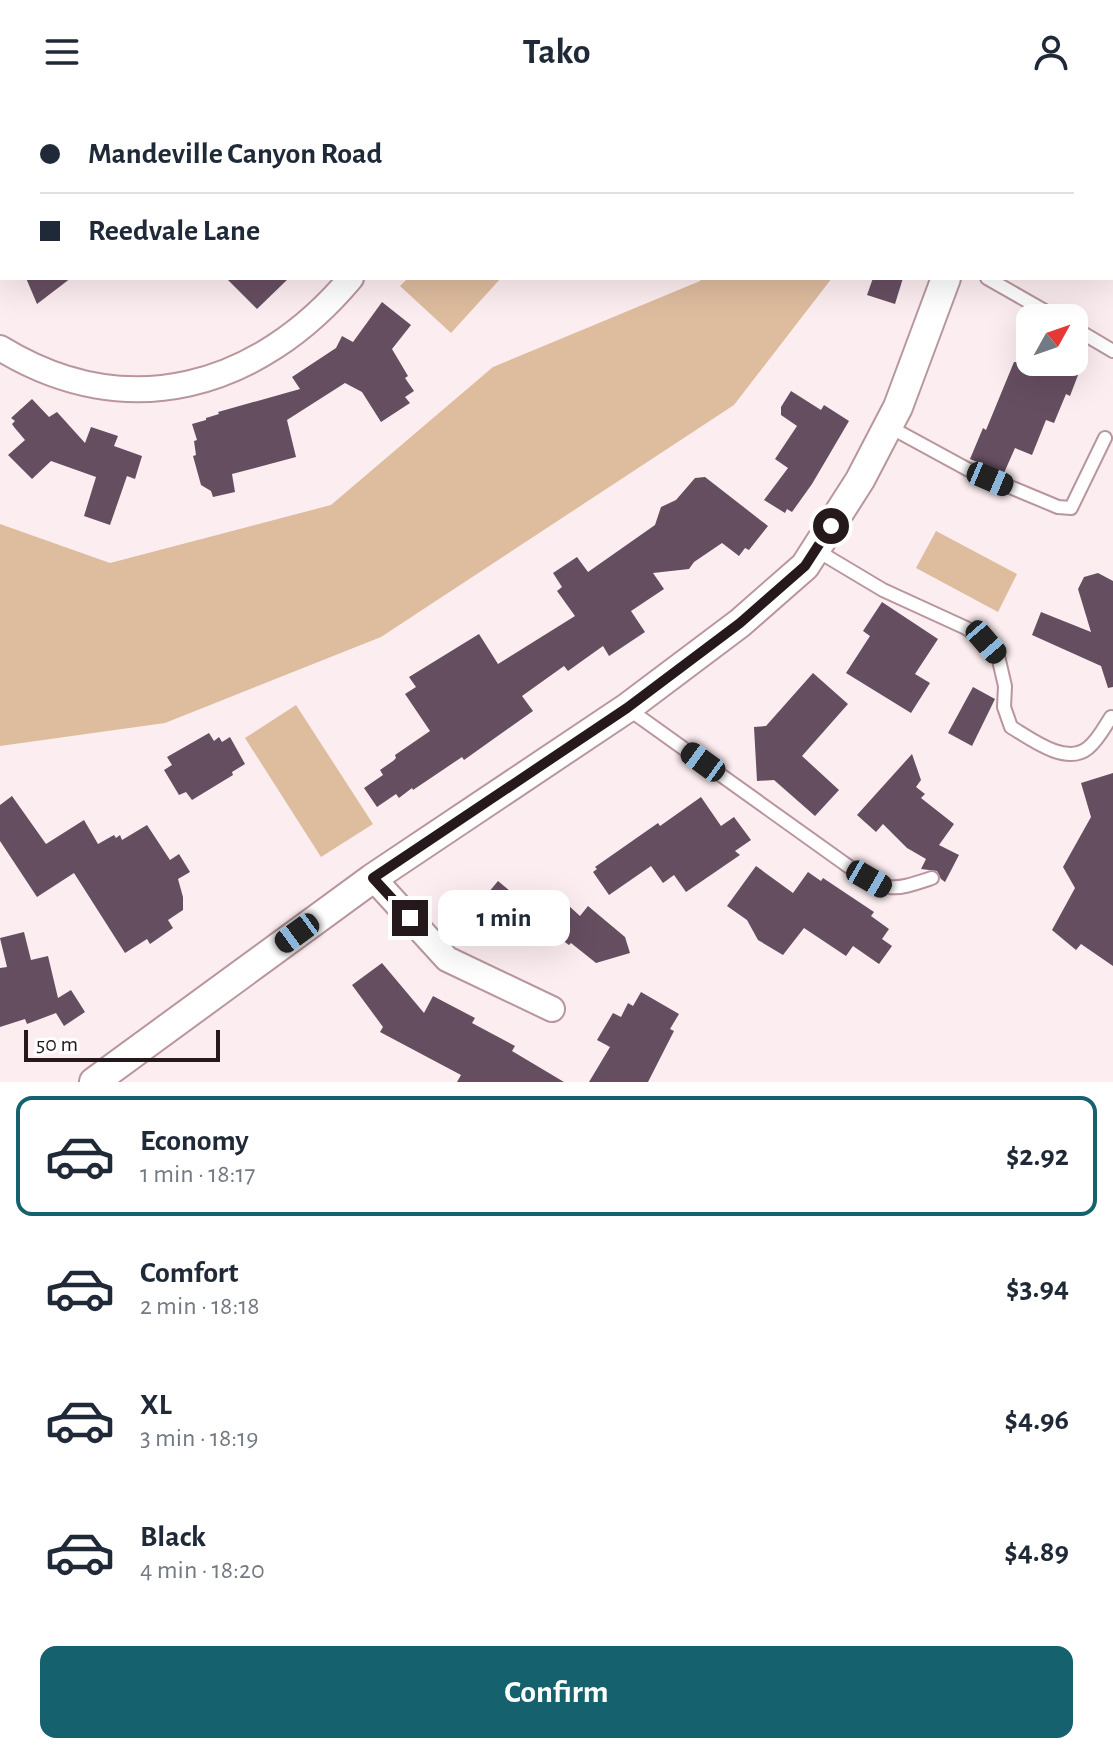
<!DOCTYPE html>
<meta charset="utf-8">
<style>
body{margin:0;font-family:"Alegreya Sans",sans-serif;background:#f6f6f7;color:#1f2937;height:100vh;display:flex;flex-direction:column;font-size:30px;white-space:nowrap}
*{box-sizing:border-box;margin:0}
p{font-size:26px;color:#747a83}
.icon{flex:none;width:44px;height:44px;fill:none;stroke:currentColor;stroke-width:2;stroke-linecap:round;stroke-linejoin:round}
.map{position:relative;height:978px;overflow:hidden}
.details{display:flex;flex-direction:column;background:#fff;flex:1}
.details>*{flex:none}
.banner{position:absolute;left:0px;top:0px;width:1114px;height:176px;box-shadow:0 8px 32px #0002;display:grid;align-content:center;height:176px;padding:0 40px;background:#fff}
.needle{width:52px;rotate:50deg}
.buttons{position:absolute;left:1016px;top:200px;display:grid;gap:16px}
.buttons a{display:grid;place-items:center;width:72px;height:72px;border-radius:16px;background:#fff;box-shadow:0 8px 32px #0002;font-size:40px}
.scale{position:absolute;left:24px;bottom:20px;width:196px;box-sizing:border-box;padding-left:8px;border:4px solid #26191c;border-top:0;font-size:22px;line-height:28px;white-space:nowrap;color:#26191c;-webkit-text-stroke:6px #fff;paint-order:stroke}
.end{position:absolute;width:36px;height:36px;margin:-18px;border:10px solid #26191c;background:#fff;box-shadow:0 0 0 4px #fff}
.from{border-radius:50%}
.bubble{position:absolute;height:56px;border-radius:16px;background:#fff;box-shadow:0 8px 32px #0002;font-size:26px;font-weight:700;line-height:56px;text-align:center}
.car{position:absolute;width:24px;height:48px;margin:-24px -12px;border-radius:10px;box-shadow:0 0 6px 2px #0007;background:linear-gradient(#222 24%,#8ab4d8 0 40%,#222 0 76%,#8ab4d8 0 86%,#222 0)}
.banner b{display:flex;align-items:center;gap:28px;height:76px;font-size:30px}
.banner b+b{border-top:2px solid #e0e1e3}
.banner i{width:20px;height:20px;background:#1f2937}
ul{padding:14px 0 0;list-style:none}
li{display:flex;align-items:center;gap:24px;height:120px;margin:0 16px 12px;padding:0 24px;border:4px solid transparent;border-radius:16px}
li div{flex:1}
li b{display:block;font-size:30px}
li em{font-style:normal;font-weight:700}
li.selected{border-color:#16616e}
li>.icon{width:72px;height:72px;stroke-width:1.5}
.primary-button{display:flex;gap:16px;margin-top:auto;padding:16px 40px}
.primary-button a{flex:1;height:92px;border-radius:16px;background:#16616e;color:#fff;font-size:32px;font-weight:700;line-height:92px;text-align:center}
header{display:flex;justify-content:space-between;align-items:center;height:104px;padding:0 40px;background:#fff;font-size:36px;font-weight:700}
.map>svg:first-child{display:block}
</style>
<header><svg class="icon" aria-label="menu" viewBox="0 0 24 24"><path d="M4 6h16M4 12h16M4 18h16"/></svg>Tako<svg class="icon" aria-label="person" viewBox="0 0 24 24"><circle cx="12" cy="8" r="4"/><path d="M4 21q1-7 8-7t8 7"/></svg></header>
<div class="map">
<svg width="1113" height="978" viewBox="0 0 1113 978">
<rect width="100%" height="100%" fill="#fcedf0"/>
<g fill="#debc9e">
<polygon points="408,174 501,174 451,229 400,182"/>
<polygon points="701,174 832,174 734,301 381,533 165,619 0,642 0,420 110,459 331,401 493,263 700,177"/>
<polygon points="936,427 1017,470 998,508 916,464"/>
<polygon points="296,601 373,720 321,753 245,634"/>
</g>
<g fill="#664e61">
<polygon points="26,174 71,174 37,200"/>
<polygon points="226,174 289,174 257,205"/>
<polygon points="873,174 903,174 895,200 867,191"/>
<polygon points="382,198 411,221 392,245 408,272 405,274 414,287 405,293 410,299 381,318 362,288 345,279 287,316 296,353 232,370 235,388 213,393 211,387 201,381 193,352 196,351 194,337 197,336 192,320 206,316 206,314 219,310 218,308 300,285 292,273 336,244 342,232 353,238"/>
<polygon points="1014,258 1083,258 1070,292 1066,290 1054,319 1046,316 1032,351 1015,344 1004,369 970,355 983,324 986,326"/>
<polygon points="791,287 821,306 824,301 849,317 812,380 792,408 787,405 785,409 764,396 788,364 775,355 797,322 781,311 781,303"/>
<polygon points="32,295 49,313 57,308 85,339 91,323 118,332 114,342 142,352 135,375 127,372 110,421 84,412 96,373 51,357 32,375 8,351 25,336 14,323 12,320 15,317 11,314"/>
<polygon points="705,373 768,422 749,446 745,444 739,452 722,439 694,458 689,465 653,469 664,485 631,507 645,528 609,552 603,542 568,567 564,562 522,592 533,607 464,656 462,653 413,686 412,684 399,694 396,690 377,703 364,684 383,671 380,666 393,657 396,654 395,651 430,627 405,590 416,583 409,573 479,530 498,560 575,512 557,487 562,483 553,469 577,453 588,468 655,421 661,403 676,396 695,374"/>
<polygon points="1098,469 1113,477 1113,583 1108,584 1101,562 1032,531 1041,508 1091,528 1078,485 1084,473"/>
<polygon points="882,498 938,535 915,570 930,579 911,609 846,569 870,532 863,527"/>
<polygon points="813,569 848,600 802,652 839,686 815,712 774,676 757,677 754,623 766,622"/>
<polygon points="973,583 995,595 972,642 948,629"/>
<polygon points="209,629 214,637 219,633 222,638 230,633 245,660 232,668 233,671 192,696 186,688 179,691 164,666 172,661 167,653"/>
<polygon points="912,650 921,676 916,683 925,690 921,694 954,720 939,741 959,751 945,778 941,775 937,767 921,765 926,755 907,744 883,720 876,728 857,711"/>
<polygon points="1113,669 1113,862 1081,840 1076,846 1052,826 1075,784 1063,763 1091,713 1081,679"/>
<polygon points="12,692 46,740 84,716 98,740 114,731 116,734 120,731 122,736 147,721 170,756 179,750 190,768 178,775 183,793 183,806 168,816 173,824 150,840 147,835 125,849 74,769 37,793 0,737 0,701"/>
<polygon points="701,693 721,722 734,713 751,736 735,747 740,751 686,788 674,771 663,779 651,762 609,791 593,768 597,765 595,763 658,719 660,722"/>
<polygon points="756,762 793,789 808,768 821,777 823,774 874,808 871,812 889,825 882,835 892,842 879,860 853,842 846,852 804,824 783,851 758,836 747,816 727,802"/>
<polygon points="498,777 516,792 557,791 580,812 588,802 625,833 630,849 596,859 571,839 569,841 562,836 496,837 468,813"/>
<polygon points="24,828 31,856 48,852 58,894 71,886 85,908 64,922 56,909 27,920 25,915 0,923 0,864 7,863 0,834"/>
<polygon points="382,859 424,909 433,892 475,914 472,919 515,942 512,947 564,978 457,978 461,971 380,928 383,923 352,881"/>
<polygon points="641,888 679,910 670,925 674,927 648,978 589,978 610,943 597,936 613,909 621,913 628,899 633,902"/>
</g>
<g fill="none" stroke-linecap="round" stroke-linejoin="round">
<g stroke="#b9969d" stroke-width="16">
<g id="service">
<polyline points="987,174 1057,214"/>
<polyline points="1074,224 1113,247"/>
<polyline points="888,322 967,365 1058,403 1071,404 1105,334"/>
<path d="M816,446L883,486L966,524L986,538L998,552L1005,582L1004,603L1011,623C1031,635 1066,662 1088,644C1098,636 1104,624 1111,613"/>
<path d="M627,604L855,767C891,788 892,787 932,774"/>
</g>
</g>
<g stroke="#b9969d" stroke-width="28">
<g id="minor">
<polyline points="450,2 451,0"/>
<polyline points="1112,81 1113,81"/>
<path d="M0,244C127,322 259,284 351,174"/>
<polyline points="373,774 447,855 552,905"/>
</g>
</g>
<g stroke="#b9969d" stroke-width="32">
<g id="tertiary">
<polyline points="1005,2 1005,0"/>
<polyline points="94,978 373,774 627,604 740,519 805,462 860,376 898,303 946,174"/>
</g>
</g>
<use href="#service" stroke="#fff" stroke-width="12"/>
<use href="#minor" stroke="#fff" stroke-width="24"/>
<use href="#tertiary" stroke="#fff" stroke-width="28"/>
</g>
<g fill="none" stroke-linecap="round" stroke-linejoin="round">
<polyline stroke="#26191c" stroke-width="10" points="410,814 373,774 627,604 740,519 805,462 831,422"/>
</g>
</svg>
<div class="buttons">
<a><svg class="needle" viewBox="-14 -14 28 28"><path d="M0-13l5 13h-10z" fill="#e53935"/><path d="M0 13l5-13h-10z" fill="#747a83"/></svg></a>
</div>
<div class="scale">50 m</div>
<i class="end from" style="left:831px;top:422px"></i>
<i class="end" style="left:410px;top:814px"></i>
<div class="bubble" style="left:438px;top:786px;width:132px">1 min</div>
<i class="car" style="left:990px;top:375px;rotate:113deg"></i>
<i class="car" style="left:986px;top:538px;rotate:139deg"></i>
<i class="car" style="left:703px;top:658px;rotate:306deg"></i>
<i class="car" style="left:869px;top:775px;rotate:120deg"></i>
<i class="car" style="left:297px;top:829px;rotate:234deg"></i>
<div class="banner">
<b><i class="from"></i>Mandeville Canyon Road</b>
<b><i></i>Reedvale Lane</b>
</div>
</div>
<section class="details">
<ul>
<li class="selected"><svg class="icon" aria-label="car" viewBox="0 0 24 24"><path d="M5 17H2v-5l4-1 3-4h7l3 4 3 1v5h-3M9 17h6M6 11h13"/><circle cx="7" cy="17" r="2"/><circle cx="17" cy="17" r="2"/></svg><div><b>Economy</b><p>1 min · 18:17</p></div><em>$2.92</em></li>
<li><svg class="icon" aria-label="car" viewBox="0 0 24 24"><path d="M5 17H2v-5l4-1 3-4h7l3 4 3 1v5h-3M9 17h6M6 11h13"/><circle cx="7" cy="17" r="2"/><circle cx="17" cy="17" r="2"/></svg><div><b>Comfort</b><p>2 min · 18:18</p></div><em>$3.94</em></li>
<li><svg class="icon" aria-label="car" viewBox="0 0 24 24"><path d="M5 17H2v-5l4-1 3-4h7l3 4 3 1v5h-3M9 17h6M6 11h13"/><circle cx="7" cy="17" r="2"/><circle cx="17" cy="17" r="2"/></svg><div><b>XL</b><p>3 min · 18:19</p></div><em>$4.96</em></li>
<li><svg class="icon" aria-label="car" viewBox="0 0 24 24"><path d="M5 17H2v-5l4-1 3-4h7l3 4 3 1v5h-3M9 17h6M6 11h13"/><circle cx="7" cy="17" r="2"/><circle cx="17" cy="17" r="2"/></svg><div><b>Black</b><p>4 min · 18:20</p></div><em>$4.89</em></li>
</ul>
<div class="primary-button"><a>Confirm</a></div>
</section>
